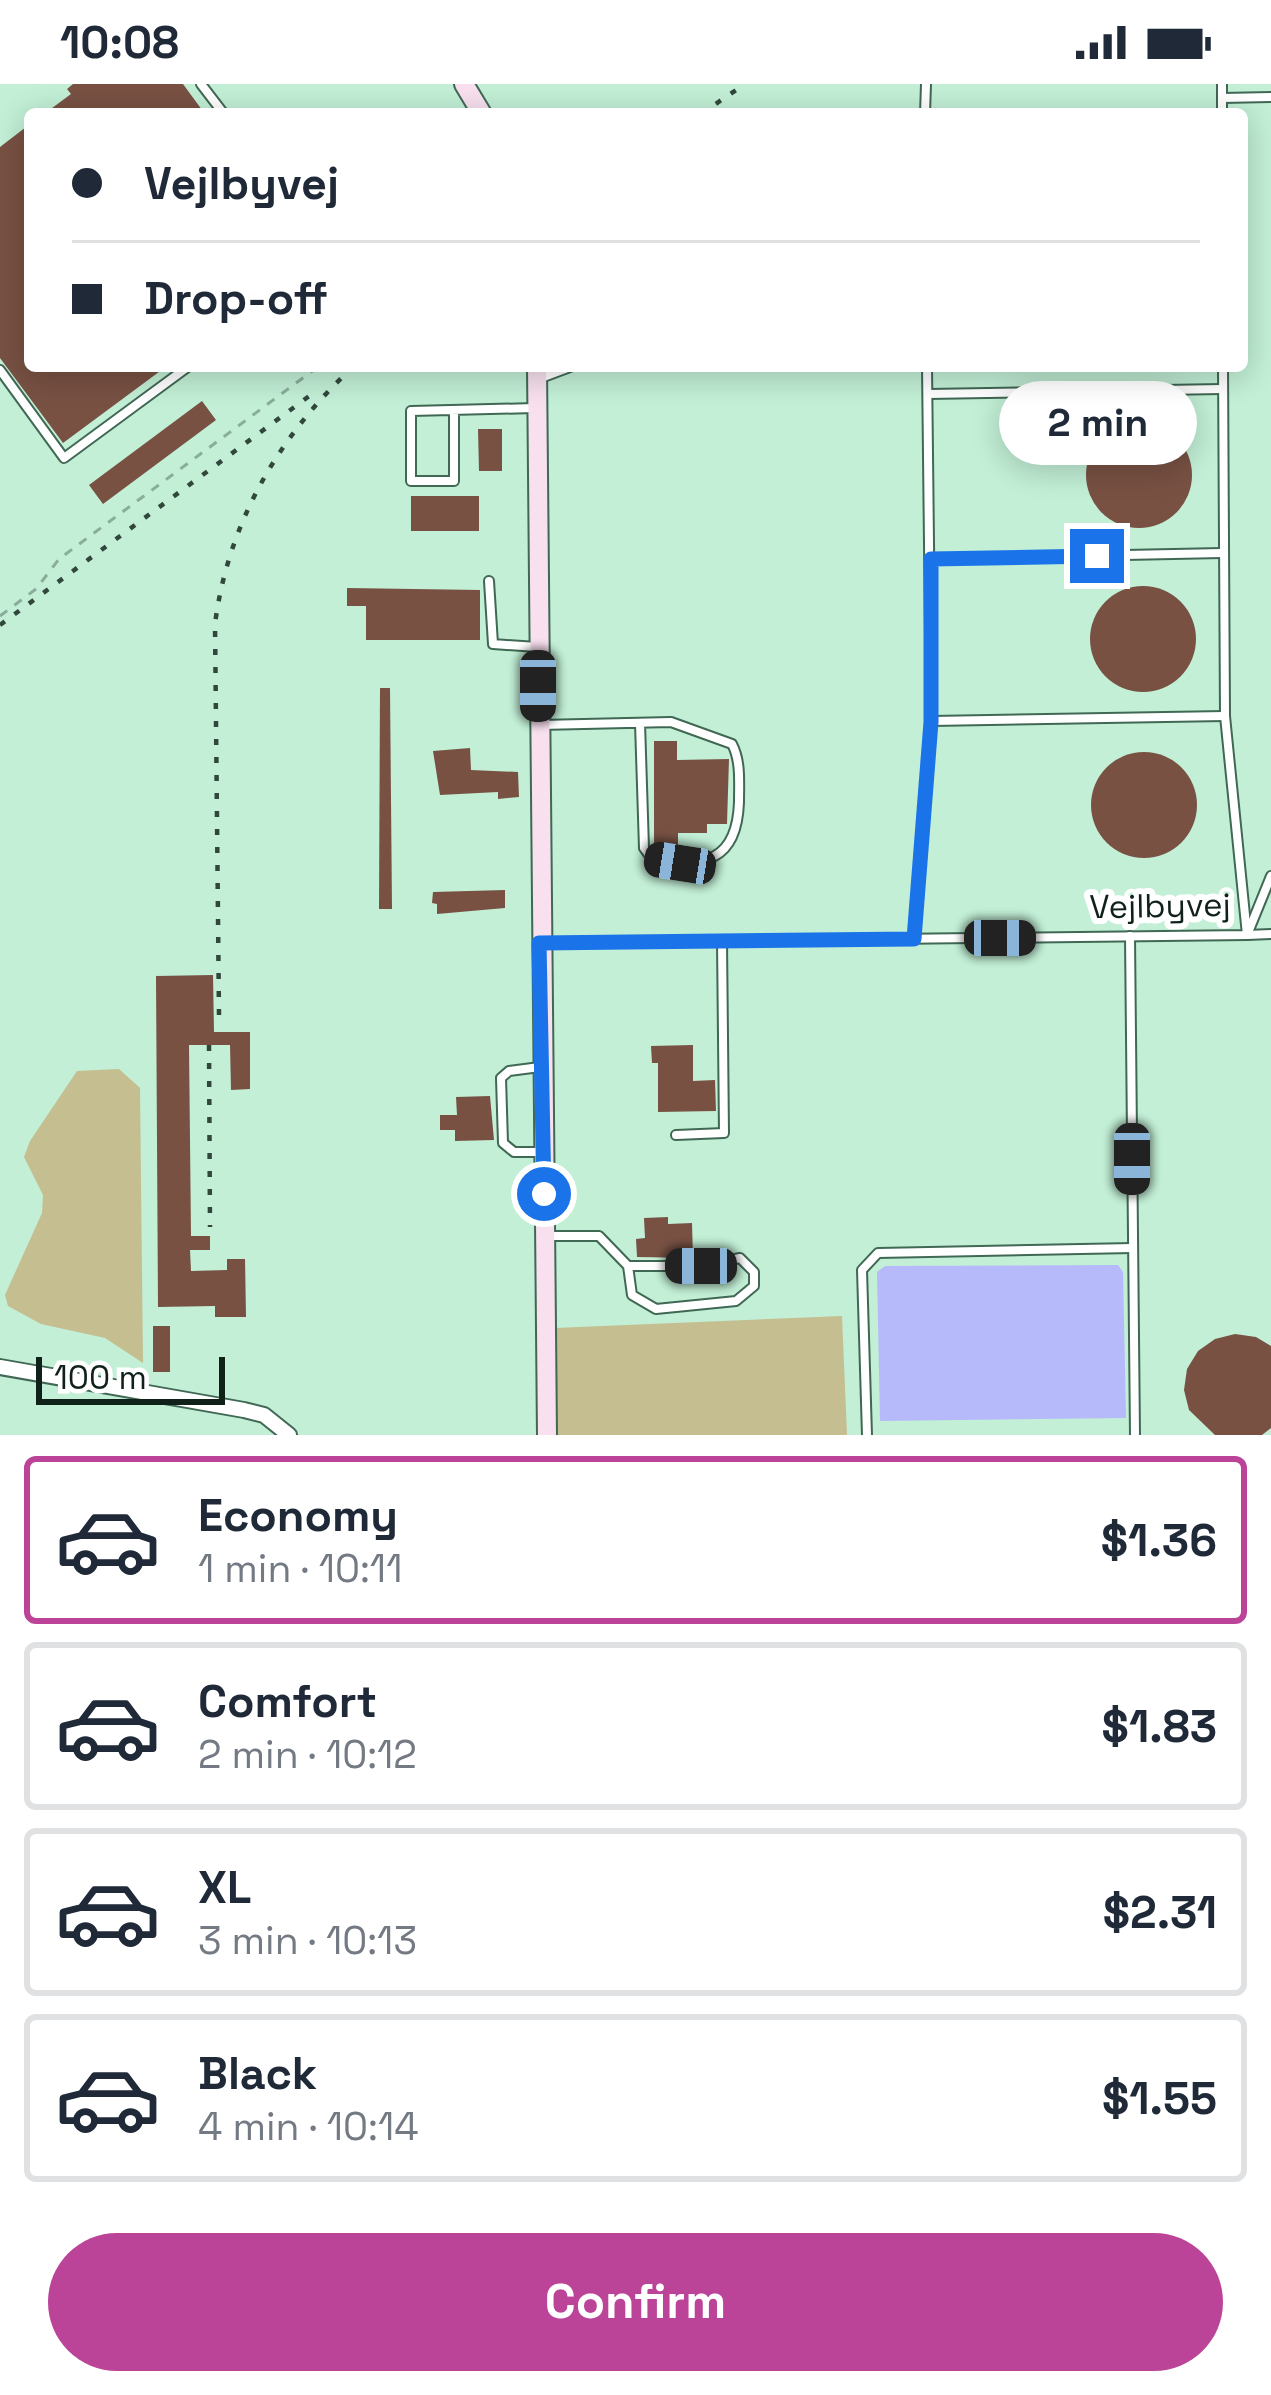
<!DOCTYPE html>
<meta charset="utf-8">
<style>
body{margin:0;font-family:"Space Grotesk",sans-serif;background:#f6f6f7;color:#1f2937;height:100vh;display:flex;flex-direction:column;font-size:45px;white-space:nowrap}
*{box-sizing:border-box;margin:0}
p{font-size:39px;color:#747a83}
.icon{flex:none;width:66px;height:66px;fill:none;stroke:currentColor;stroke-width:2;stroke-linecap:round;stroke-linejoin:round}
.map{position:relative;height:1351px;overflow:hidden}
.panel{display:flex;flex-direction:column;background:#fff;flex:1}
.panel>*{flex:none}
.hud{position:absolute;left:24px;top:24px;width:1224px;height:264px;border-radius:12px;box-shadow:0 6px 30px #0003;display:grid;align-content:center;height:264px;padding:0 48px;background:#fff}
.scale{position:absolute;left:36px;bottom:30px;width:189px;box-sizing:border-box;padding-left:12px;border:6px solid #102119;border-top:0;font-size:33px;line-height:42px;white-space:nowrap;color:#102119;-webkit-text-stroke:9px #fff;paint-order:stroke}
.end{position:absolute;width:54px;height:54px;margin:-27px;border:15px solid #1a73e8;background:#fff;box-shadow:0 0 0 6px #fff}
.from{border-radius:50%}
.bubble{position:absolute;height:84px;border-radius:42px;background:#fff;box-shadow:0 6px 30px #0003;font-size:39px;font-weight:800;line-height:84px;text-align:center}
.car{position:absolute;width:36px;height:72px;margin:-36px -18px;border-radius:15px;box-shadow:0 0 9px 3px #0007;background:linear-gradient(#222 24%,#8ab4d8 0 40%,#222 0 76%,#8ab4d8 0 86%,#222 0)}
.hud b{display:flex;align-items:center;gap:42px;height:114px;font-size:45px}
.hud b+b{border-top:3px solid #e0e1e3}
.hud i{width:30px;height:30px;background:#1f2937}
ul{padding:21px 0 0;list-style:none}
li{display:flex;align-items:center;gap:36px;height:168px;margin:0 24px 18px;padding:0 24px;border:6px solid #e0e1e3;border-radius:12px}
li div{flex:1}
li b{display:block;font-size:45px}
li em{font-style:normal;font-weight:800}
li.current{border-color:#bb4398}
li>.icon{width:108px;height:108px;stroke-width:1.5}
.cta{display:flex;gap:24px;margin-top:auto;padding:24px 48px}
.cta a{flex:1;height:138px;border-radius:72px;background:#bb4398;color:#fff;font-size:48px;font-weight:800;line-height:138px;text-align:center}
.status{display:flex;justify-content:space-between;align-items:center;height:84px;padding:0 60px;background:#fff;direction:ltr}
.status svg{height:33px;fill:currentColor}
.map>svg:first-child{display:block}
</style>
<div class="status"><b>10:08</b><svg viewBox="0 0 49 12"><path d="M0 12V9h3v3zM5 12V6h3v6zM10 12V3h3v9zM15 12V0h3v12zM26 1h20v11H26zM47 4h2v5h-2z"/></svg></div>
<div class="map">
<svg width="1271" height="1351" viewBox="0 0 1271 1351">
<rect width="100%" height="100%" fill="#c2efd6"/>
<g fill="#c4be90">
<polygon points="119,985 140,1004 143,1279 105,1254 41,1240 8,1222 5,1211 42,1129 43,1111 24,1073 30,1057 77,987"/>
<polygon points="842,1232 847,1351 557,1351 555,1244"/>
</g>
<polygon fill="#b6bafb" points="1118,1181 1123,1188 1126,1334 880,1337 877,1188 885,1182"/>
<g fill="#785143">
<polygon points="73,0 183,0 205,30 44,30 71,10 67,5"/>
<polygon points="30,40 30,282 167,282 63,359 0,274 0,63"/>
<polygon points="202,317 216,336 103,420 89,401"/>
<circle cx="1139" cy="391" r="53"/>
<polygon points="478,345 502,345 502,387 479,387"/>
<rect x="411" y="412" width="68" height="35"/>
<circle cx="1143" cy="555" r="53"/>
<polygon points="347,504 480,506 480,556 366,556 366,522 347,522"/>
<polygon points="380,604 390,604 392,825 379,825"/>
<polygon points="654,657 677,657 677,676 729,675 727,740 707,740 707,749 678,749 678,767 654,764"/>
<polygon points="470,664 471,686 518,688 519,713 498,715 498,708 440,711 433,667"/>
<circle cx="1144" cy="721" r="53"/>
<polygon points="505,806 505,824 437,830 437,820 432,819 433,808"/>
<polygon points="213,891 214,948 250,948 250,1005 231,1006 230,961 189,961 191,1152 210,1152 210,1166 190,1166 191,1187 227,1186 227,1175 245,1175 246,1233 215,1233 215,1222 158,1223 156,892"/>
<polygon points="693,961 693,997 715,996 716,1027 658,1028 658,979 652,979 651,962"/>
<polygon points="490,1012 494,1056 455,1057 455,1046 440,1046 440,1031 457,1031 456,1013"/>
<polygon points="668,1133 668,1140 692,1139 693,1174 637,1173 636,1155 645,1154 644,1134"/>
<rect x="153" y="1242" width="17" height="46"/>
<polygon points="1235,1250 1256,1253 1271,1262 1271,1344 1262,1351 1215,1351 1189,1326 1184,1306 1187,1285 1198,1267 1215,1255"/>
</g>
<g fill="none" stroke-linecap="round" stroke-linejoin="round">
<g stroke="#406854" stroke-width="12">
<g id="lane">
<polyline points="201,0 224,30"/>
<polyline points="1222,0 1222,30"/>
<polyline points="1222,14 1271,13"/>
<polyline points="925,30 926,0"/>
<polyline points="1223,282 1225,632 1247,851 1271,850"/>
<polyline points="0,286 64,374 189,282"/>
<polyline points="541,294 573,282"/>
<polyline points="928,310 1222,305"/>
<polyline points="454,326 454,397 411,397 411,327 535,324"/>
<polyline points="931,475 1222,469"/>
<polyline points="489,497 493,560 537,563"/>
<polyline points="931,637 1225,632"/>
<path d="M540,641L671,638L732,660C741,677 739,698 739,718C737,777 705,784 652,775L644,764L640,639"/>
<polyline points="1130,852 1135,1351"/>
<polyline points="914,855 931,637 927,282"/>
<polyline points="544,859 1247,851 1271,792"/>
<polyline points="540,983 509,987 501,994 503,1059 514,1068 543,1068"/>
<polyline points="676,1051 724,1049 722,857"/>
<polyline points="545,1152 599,1152 628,1182 701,1182 740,1174 754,1188 754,1202 736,1217 656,1225 632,1211 628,1182"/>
<polyline points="867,1351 862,1186 878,1169 1133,1164"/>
</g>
</g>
<g stroke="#406854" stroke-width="18">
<polyline id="street" points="0,1283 244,1326 264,1331 289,1351"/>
</g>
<g stroke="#406854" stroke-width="22">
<g id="secondary">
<polyline points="464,0 482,30"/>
<polyline points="537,282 547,1351"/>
</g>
</g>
<polyline stroke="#89ad9a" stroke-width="3" stroke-dasharray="9 9" stroke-linecap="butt" points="0,532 36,505 59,475 319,282"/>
<use href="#lane" stroke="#fff" stroke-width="8"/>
<use href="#street" stroke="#fff" stroke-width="14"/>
<use href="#secondary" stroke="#f8e0ef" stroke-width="18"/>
<g stroke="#31473c" stroke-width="4.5" stroke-dasharray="6 12" stroke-linecap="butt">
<polyline points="701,30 745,0"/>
<polyline points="0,541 316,307"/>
<path d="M219,931L215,540C228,439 279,351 354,282"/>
<polyline points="209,961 210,1143"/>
</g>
</g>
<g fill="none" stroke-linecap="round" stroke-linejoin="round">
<polyline stroke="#1a73e8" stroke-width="15" points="544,1110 539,859 914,855 931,638 931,475 1097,472"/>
</g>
<g text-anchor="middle" stroke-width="12" stroke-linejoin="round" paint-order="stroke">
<g font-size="33" fill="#102119" stroke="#fff">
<text transform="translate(1160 821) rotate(-1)" y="12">Vejlbyvej</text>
</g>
</g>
</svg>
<div class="scale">100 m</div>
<i class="end from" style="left:544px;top:1110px"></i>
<i class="end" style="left:1097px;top:472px"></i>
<div class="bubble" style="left:999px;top:297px;width:198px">2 min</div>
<i class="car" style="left:538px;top:602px;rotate:180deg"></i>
<i class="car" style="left:680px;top:779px;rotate:279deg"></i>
<i class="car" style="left:1000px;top:854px;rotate:90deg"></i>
<i class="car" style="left:1132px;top:1075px;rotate:180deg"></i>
<i class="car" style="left:701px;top:1182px;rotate:270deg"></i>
<div class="hud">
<b><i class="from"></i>Vejlbyvej</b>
<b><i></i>Drop-off</b>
</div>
</div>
<section class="panel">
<ul>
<li class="current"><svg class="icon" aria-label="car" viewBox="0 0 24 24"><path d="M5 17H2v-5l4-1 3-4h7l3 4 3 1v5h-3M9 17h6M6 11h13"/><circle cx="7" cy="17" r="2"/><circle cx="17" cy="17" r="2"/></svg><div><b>Economy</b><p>1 min · 10:11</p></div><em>$1.36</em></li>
<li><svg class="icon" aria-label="car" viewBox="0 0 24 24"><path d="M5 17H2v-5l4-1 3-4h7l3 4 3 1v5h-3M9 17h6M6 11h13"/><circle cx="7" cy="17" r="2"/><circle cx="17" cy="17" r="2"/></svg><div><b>Comfort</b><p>2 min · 10:12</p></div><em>$1.83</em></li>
<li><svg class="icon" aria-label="car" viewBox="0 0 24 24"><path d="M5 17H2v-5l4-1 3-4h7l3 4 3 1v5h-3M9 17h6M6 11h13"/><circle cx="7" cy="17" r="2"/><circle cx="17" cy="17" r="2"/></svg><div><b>XL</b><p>3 min · 10:13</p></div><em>$2.31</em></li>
<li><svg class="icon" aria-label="car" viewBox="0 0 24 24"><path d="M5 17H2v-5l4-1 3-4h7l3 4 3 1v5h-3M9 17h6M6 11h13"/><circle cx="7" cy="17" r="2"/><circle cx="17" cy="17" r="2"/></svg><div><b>Black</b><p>4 min · 10:14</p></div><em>$1.55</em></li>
</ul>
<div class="cta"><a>Confirm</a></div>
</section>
